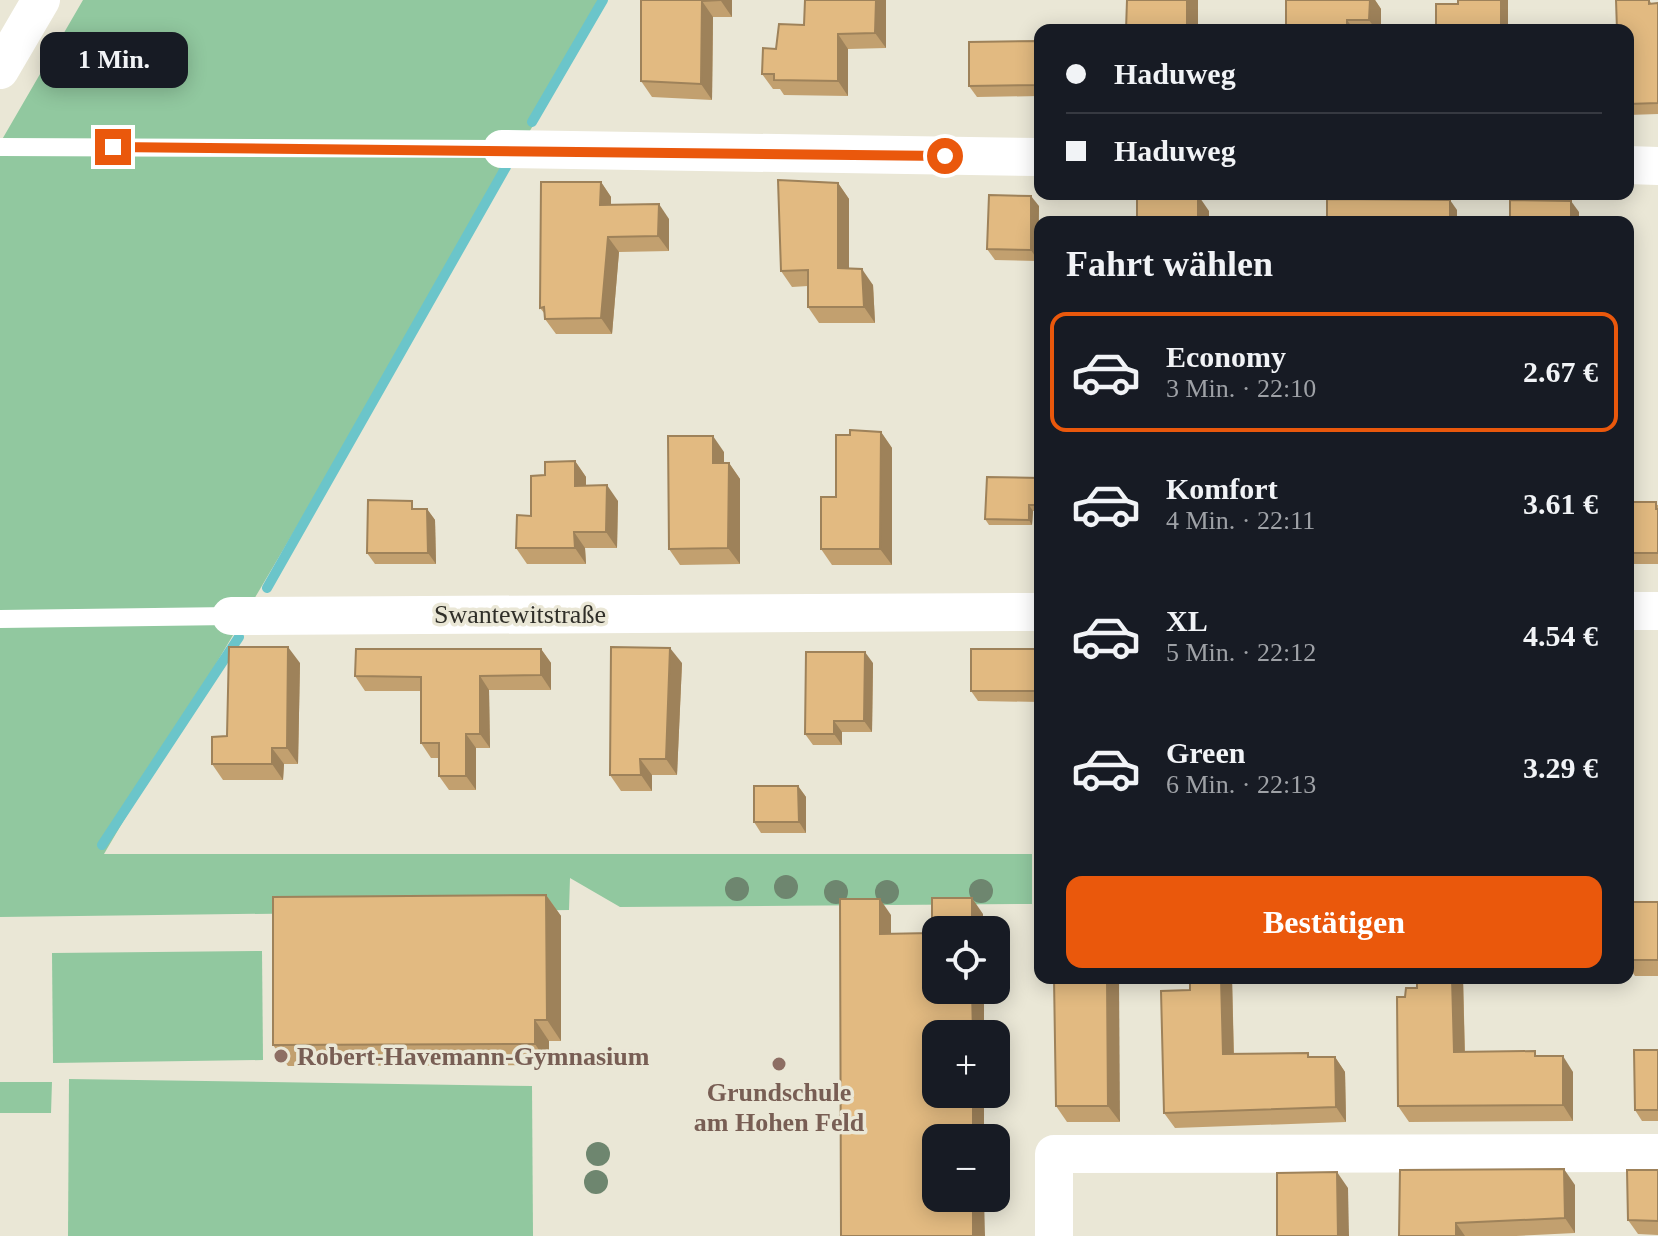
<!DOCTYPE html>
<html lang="de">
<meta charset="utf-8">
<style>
body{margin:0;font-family:"Times New Roman",serif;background:#20242c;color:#f1f3f6;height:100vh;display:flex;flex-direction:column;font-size:30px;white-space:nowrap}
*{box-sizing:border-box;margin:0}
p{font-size:26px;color:#9ea1a6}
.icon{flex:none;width:44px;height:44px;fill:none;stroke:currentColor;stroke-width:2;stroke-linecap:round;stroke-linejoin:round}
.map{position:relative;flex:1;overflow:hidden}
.sheet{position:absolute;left:1034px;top:216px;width:600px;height:768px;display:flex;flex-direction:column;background:#171b24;border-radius:16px;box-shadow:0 4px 20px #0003}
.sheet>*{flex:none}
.hud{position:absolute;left:1034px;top:24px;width:600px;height:176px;border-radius:16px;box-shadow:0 4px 20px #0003;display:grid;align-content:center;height:176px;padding:0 32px;background:#171b24}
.tools{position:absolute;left:922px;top:916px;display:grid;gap:16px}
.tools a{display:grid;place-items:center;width:88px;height:88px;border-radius:16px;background:#171b24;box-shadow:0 4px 20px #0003;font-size:40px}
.end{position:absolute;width:36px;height:36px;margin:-18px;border:10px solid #ea580c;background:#fff;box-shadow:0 0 0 4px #fff}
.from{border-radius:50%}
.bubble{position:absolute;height:56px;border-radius:16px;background:#171b24;box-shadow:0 4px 20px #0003;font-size:26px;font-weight:700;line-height:56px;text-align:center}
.hud b{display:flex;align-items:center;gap:28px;height:76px;font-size:30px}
.hud b+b{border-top:2px solid #363941}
.hud i{width:20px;height:20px;background:#f1f3f6}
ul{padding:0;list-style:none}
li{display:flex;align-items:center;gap:24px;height:120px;margin:0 16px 12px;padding:0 16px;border:4px solid transparent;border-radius:16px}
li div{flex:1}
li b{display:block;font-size:30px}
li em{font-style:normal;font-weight:700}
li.selected{border-color:#ea580c}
li>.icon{width:72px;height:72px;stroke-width:1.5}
h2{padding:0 32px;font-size:36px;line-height:96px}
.button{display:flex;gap:16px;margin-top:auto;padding:16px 32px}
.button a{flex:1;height:92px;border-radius:16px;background:#ea580c;color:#fff;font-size:32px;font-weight:700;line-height:92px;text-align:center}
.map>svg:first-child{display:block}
</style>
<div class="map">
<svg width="1658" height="1236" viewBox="0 0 1658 1236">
<rect width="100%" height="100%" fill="#eae7d6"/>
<g fill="#91c89f">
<polygon points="83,0 607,0 104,854 1032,854 1032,904 620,907 570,878 569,910 0,917 0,143"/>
<polygon points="262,951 263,1060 53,1063 52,953"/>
<polygon points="69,1079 532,1086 533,1236 68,1236"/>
<polygon points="0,1082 52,1082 51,1113 0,1113"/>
</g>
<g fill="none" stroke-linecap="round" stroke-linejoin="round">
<g stroke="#6bc5ca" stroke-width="10">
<polyline points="532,122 603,0"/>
<polyline points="267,588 506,167"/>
<polyline points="102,845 239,637"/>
</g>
<g stroke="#fff" stroke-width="18">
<polyline points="0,147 502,149"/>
<polyline points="0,619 231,616"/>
</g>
<g stroke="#fff" stroke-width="38">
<polyline points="0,70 41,0"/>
<polyline points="502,149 1040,157"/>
<polyline points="1628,165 1658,166"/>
<polyline points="1628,611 1658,611"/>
<polyline points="231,616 1040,612"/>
<polyline points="1054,1236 1054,1154 1658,1153"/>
</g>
</g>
<g fill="#6e866f">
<circle cx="786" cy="887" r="12"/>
<circle cx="737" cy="889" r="12"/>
<circle cx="981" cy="891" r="12"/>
<circle cx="836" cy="892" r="12"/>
<circle cx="887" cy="892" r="12"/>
<circle cx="598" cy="1154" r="12"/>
<circle cx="596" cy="1182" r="12"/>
</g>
<g fill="#c2a06f">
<polygon points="641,0 732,0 732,17 713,17 712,100 652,97 641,81"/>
<polygon points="886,0 886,48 848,49 848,96 784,95 780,89 773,89 762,74 776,49 804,25"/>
<polygon points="1286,0 1375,0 1381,9 1381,30 1286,30"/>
<polygon points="1649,0 1652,4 1658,3 1658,114 1628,115 1628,30"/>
<polygon points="1040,41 1040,96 977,97 969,86"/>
<polygon points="601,182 611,197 611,205 669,219 669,251 619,252 612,334 556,334 545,319 545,314 540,308"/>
<polygon points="838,183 849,199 849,268 873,285 875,323 819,323 808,307 808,286 792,287 781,271"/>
<polygon points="1039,206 1038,261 995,260 987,249"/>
<polygon points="881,432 892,448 892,565 832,565 821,549 836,497"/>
<polygon points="724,452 724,463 729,463 740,479 740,564 680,565 669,549"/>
<polygon points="575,461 586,477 586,486 618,501 617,548 585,548 586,564 527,564 516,548 531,516 545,475"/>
<polygon points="1040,478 1040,511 1033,511 1032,525 989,525 985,519"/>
<polygon points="1628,502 1658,505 1658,564 1628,564"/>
<polygon points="418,509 427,509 435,520 436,564 375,564 367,553"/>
<polygon points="541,649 551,663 551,690 489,690 490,748 476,748 476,790 449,790 439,776 439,758 431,758 421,743 421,691 365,691 355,676"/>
<polygon points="1040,649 1040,702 978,701 971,691"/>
<polygon points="300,663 298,764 284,764 283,780 223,780 212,764 227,736"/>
<polygon points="682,663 677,775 652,775 652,791 621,791 610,775"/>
<polygon points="873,663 872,732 842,732 842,745 813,745 805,734"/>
<polygon points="798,786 806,797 806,833 761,833 754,822"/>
<polygon points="546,895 561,916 561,1041 549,1041 549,1065 288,1066 273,1045"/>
<polygon points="1628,902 1658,902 1658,976 1635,976 1628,966"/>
<polygon points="1054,978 1120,1122 1067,1122 1056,1106"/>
<polygon points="1190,978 1232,978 1234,1054 1335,1057 1345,1072 1346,1122 1175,1128 1164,1113 1190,990"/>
<polygon points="1288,978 1345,978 1345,984 1292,983"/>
<polygon points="1463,978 1465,1052 1538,1056 1573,1072 1573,1121 1409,1122 1398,1106 1405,997 1417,988"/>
<polygon points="1515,978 1573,978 1573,983 1519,984"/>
<polygon points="1658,1050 1658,1121 1642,1121 1635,1110"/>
<polygon points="1658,1170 1658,1235 1638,1234 1628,1220"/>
<polygon points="1575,1185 1575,1233 1516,1236 1399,1236"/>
</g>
<g fill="#9e825a">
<polygon points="721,0 732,0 732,17 721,1"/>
<polygon points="876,0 886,0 886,48 875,33"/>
<rect x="1187" y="0" width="11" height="30"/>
<polygon points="1370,0 1375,0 1381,9 1381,30 1376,30 1369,20"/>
<rect x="1501" y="0" width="7" height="30"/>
<polygon points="702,1 713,17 712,100 701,84"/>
<polygon points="1347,20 1354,30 1347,30"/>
<polygon points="838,34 848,49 848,96 838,81"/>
<polygon points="601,182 611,197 611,220 600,205"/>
<polygon points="838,183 849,199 849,284 838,268"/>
<polygon points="1198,195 1209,211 1209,222 1198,222"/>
<polygon points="1031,196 1039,206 1038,261 1031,250"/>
<polygon points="1450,200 1457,210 1457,222 1450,222"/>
<polygon points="1571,201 1579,212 1579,222 1571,222"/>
<polygon points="659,204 669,219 669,251 658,236"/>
<polygon points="608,237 619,252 612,334 601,318"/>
<polygon points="862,269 873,285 875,323 864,307"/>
<polygon points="881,432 892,448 892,565 880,549"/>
<polygon points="713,436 724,452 724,478 713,463"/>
<polygon points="575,461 586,477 586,502 575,486"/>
<polygon points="729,463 740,479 740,564 728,548"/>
<polygon points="607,485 618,501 617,548 606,532"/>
<polygon points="1029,505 1033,511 1032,525 1029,520"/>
<polygon points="427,509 435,520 436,564 428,553"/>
<polygon points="574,532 585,548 586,564 575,548"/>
<polygon points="288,647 300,663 298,764 287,748"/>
<polygon points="670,648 682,663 677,775 666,759"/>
<polygon points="541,649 551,663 551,690 541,675"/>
<polygon points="865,652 873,663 872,732 864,721"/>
<polygon points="480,676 489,690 490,748 480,734"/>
<polygon points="834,721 842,732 842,745 834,734"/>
<polygon points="466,734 476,748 476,790 466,776"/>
<polygon points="272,748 284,764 283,780 272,764"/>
<polygon points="640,759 652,775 652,791 641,775"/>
<polygon points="798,786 806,797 806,833 799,822"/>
<polygon points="546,895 561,916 561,1041 547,1020"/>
<polygon points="972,898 983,914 983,930 972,930"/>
<polygon points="880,899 891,915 891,950 880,934"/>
<polygon points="1107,978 1119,978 1120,1122 1108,1106"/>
<polygon points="1221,978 1232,978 1234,1069 1223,1054"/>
<polygon points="1452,978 1463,978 1465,1067 1454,1052"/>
<polygon points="972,990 984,990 984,1034 973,1034"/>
<polygon points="535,1020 549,1041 549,1065 535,1044"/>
<polygon points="1563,1056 1573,1072 1573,1121 1563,1105"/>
<polygon points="1335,1057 1345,1072 1346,1122 1336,1107"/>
<rect x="973" y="1094" width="11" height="44"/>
<polygon points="1564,1169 1575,1185 1575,1233 1565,1218"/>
<polygon points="1337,1172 1348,1188 1349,1236 1338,1236"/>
<polygon points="973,1198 984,1198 985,1236 973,1236"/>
<polygon points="1456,1223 1465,1236 1456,1236"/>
</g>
<g fill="#e2ba81" stroke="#9e825a" stroke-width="2">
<polygon points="641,0 721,0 702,1 701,84 641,81"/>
<polygon points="805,0 876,0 875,33 838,34 838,81 774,80 774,74 762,74 763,48 776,49 779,24 804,25"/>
<polygon points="1127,0 1187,0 1187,30 1126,30"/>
<polygon points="1286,0 1370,0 1369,20 1347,20 1347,30 1286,30"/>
<polygon points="1458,0 1501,0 1501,30 1436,30 1436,4 1458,4"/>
<polygon points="1616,0 1649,0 1649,4 1658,3 1658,103 1628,104 1628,30 1617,30"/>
<polygon points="1040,41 1040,85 969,86 969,42"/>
<polygon points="778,180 838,183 838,268 862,269 864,307 808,307 808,270 781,271"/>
<polygon points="541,182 601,182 600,205 659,204 658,236 608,237 601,318 545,319 544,307 540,308"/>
<polygon points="989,195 1031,196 1031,250 987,249"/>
<rect x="1137" y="195" width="61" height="27"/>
<polygon points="1327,199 1450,200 1450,222 1327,222"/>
<polygon points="1510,200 1571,201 1571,222 1510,222"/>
<polygon points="850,430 881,432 880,549 821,549 821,497 836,497 836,435 850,435"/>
<polygon points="668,436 713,436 713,463 729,463 728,548 669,549"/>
<polygon points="575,461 575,486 607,485 606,532 574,532 575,548 516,548 517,515 531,516 531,476 545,475 545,462"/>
<polygon points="987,477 1040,478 1040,505 1029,505 1029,520 985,519"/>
<polygon points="368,500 412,501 412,509 427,509 428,553 367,553"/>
<polygon points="1628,502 1656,502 1656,509 1658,509 1658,553 1628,553"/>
<polygon points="229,647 288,647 287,748 272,748 272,764 212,764 212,737 227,736"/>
<polygon points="611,647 670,648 666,759 640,759 641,775 610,775"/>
<polygon points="356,649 541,649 541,675 480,676 480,734 466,734 466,776 439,776 439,743 421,743 421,677 355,676"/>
<rect x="971" y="649" width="69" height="42"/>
<polygon points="806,652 865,652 864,721 834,721 834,734 805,734"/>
<polygon points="754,786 798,786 799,822 754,822"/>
<polygon points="1038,792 1040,792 1040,840 1037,840"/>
<polygon points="546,895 547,1020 535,1020 535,1044 273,1045 273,897"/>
<polygon points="932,898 972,898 972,930 936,930 936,990 972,990 973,1034 936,1034 936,1094 973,1094 973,1138 936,1138 936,1198 973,1198 973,1236 841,1236 840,899 880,899 880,934 932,933"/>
<rect x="1628" y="902" width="30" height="58"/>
<polygon points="1054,978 1107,978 1108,1106 1056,1106"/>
<polygon points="1190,978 1221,978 1223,1054 1308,1053 1308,1057 1335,1057 1336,1107 1164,1113 1161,991 1190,990"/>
<polygon points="1417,978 1452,978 1454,1052 1535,1051 1535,1056 1563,1056 1563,1105 1398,1106 1397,997 1405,997 1406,988 1417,988"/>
<polygon points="1634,1050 1658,1050 1658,1110 1635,1110"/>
<polygon points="1564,1169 1565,1218 1456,1223 1456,1236 1399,1236 1400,1170"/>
<polygon points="1627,1170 1658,1170 1658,1221 1628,1220"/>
<polygon points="1337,1172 1338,1236 1277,1236 1277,1173"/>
</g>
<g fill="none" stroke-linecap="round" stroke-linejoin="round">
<polyline stroke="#ea580c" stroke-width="10" points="113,147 945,156"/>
</g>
<g fill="#8d6e63" stroke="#eae7d6" stroke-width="3">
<circle cx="281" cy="1056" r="8"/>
<circle cx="779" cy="1064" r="8"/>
</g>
<g text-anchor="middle" stroke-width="7" stroke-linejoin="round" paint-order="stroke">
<g font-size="26" fill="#2f2e28" stroke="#eae7d6">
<text x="520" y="623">Swantewitstraße</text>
</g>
<g font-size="26" font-weight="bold" fill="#785e54" stroke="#eae7d6" text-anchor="start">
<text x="297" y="1065">Robert-Havemann-Gymnasium</text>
<text x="779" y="1101" text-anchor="middle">Grundschule<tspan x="779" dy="30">am Hohen Feld</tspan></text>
</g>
</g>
</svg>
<div class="tools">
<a><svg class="icon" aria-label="locate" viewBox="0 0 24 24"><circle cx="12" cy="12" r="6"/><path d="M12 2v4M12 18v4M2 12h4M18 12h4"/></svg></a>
<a>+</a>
<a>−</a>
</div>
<i class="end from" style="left:945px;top:156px"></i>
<i class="end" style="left:113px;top:147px"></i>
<div class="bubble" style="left:40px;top:32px;width:148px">1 Min.</div>
<div class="hud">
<b><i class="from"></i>Haduweg</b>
<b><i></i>Haduweg</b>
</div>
<section class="sheet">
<h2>Fahrt wählen</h2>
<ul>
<li class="selected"><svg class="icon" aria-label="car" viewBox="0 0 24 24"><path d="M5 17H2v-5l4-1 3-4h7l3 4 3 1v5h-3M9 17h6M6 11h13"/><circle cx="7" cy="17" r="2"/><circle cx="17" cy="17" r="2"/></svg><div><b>Economy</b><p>3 Min. · 22:10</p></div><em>2.67 €</em></li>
<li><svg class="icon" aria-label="car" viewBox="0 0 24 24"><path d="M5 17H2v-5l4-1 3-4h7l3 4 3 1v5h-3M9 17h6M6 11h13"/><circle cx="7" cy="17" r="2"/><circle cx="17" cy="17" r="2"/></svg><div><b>Komfort</b><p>4 Min. · 22:11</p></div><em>3.61 €</em></li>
<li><svg class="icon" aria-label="car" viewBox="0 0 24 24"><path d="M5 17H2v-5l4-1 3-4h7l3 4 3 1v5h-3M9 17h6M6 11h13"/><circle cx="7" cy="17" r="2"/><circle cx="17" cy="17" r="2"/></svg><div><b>XL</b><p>5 Min. · 22:12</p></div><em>4.54 €</em></li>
<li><svg class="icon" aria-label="car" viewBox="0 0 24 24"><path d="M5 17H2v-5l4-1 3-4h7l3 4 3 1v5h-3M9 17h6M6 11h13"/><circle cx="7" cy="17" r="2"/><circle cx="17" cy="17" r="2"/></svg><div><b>Green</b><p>6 Min. · 22:13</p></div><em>3.29 €</em></li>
</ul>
<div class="button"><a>Bestätigen</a></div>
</section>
</div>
